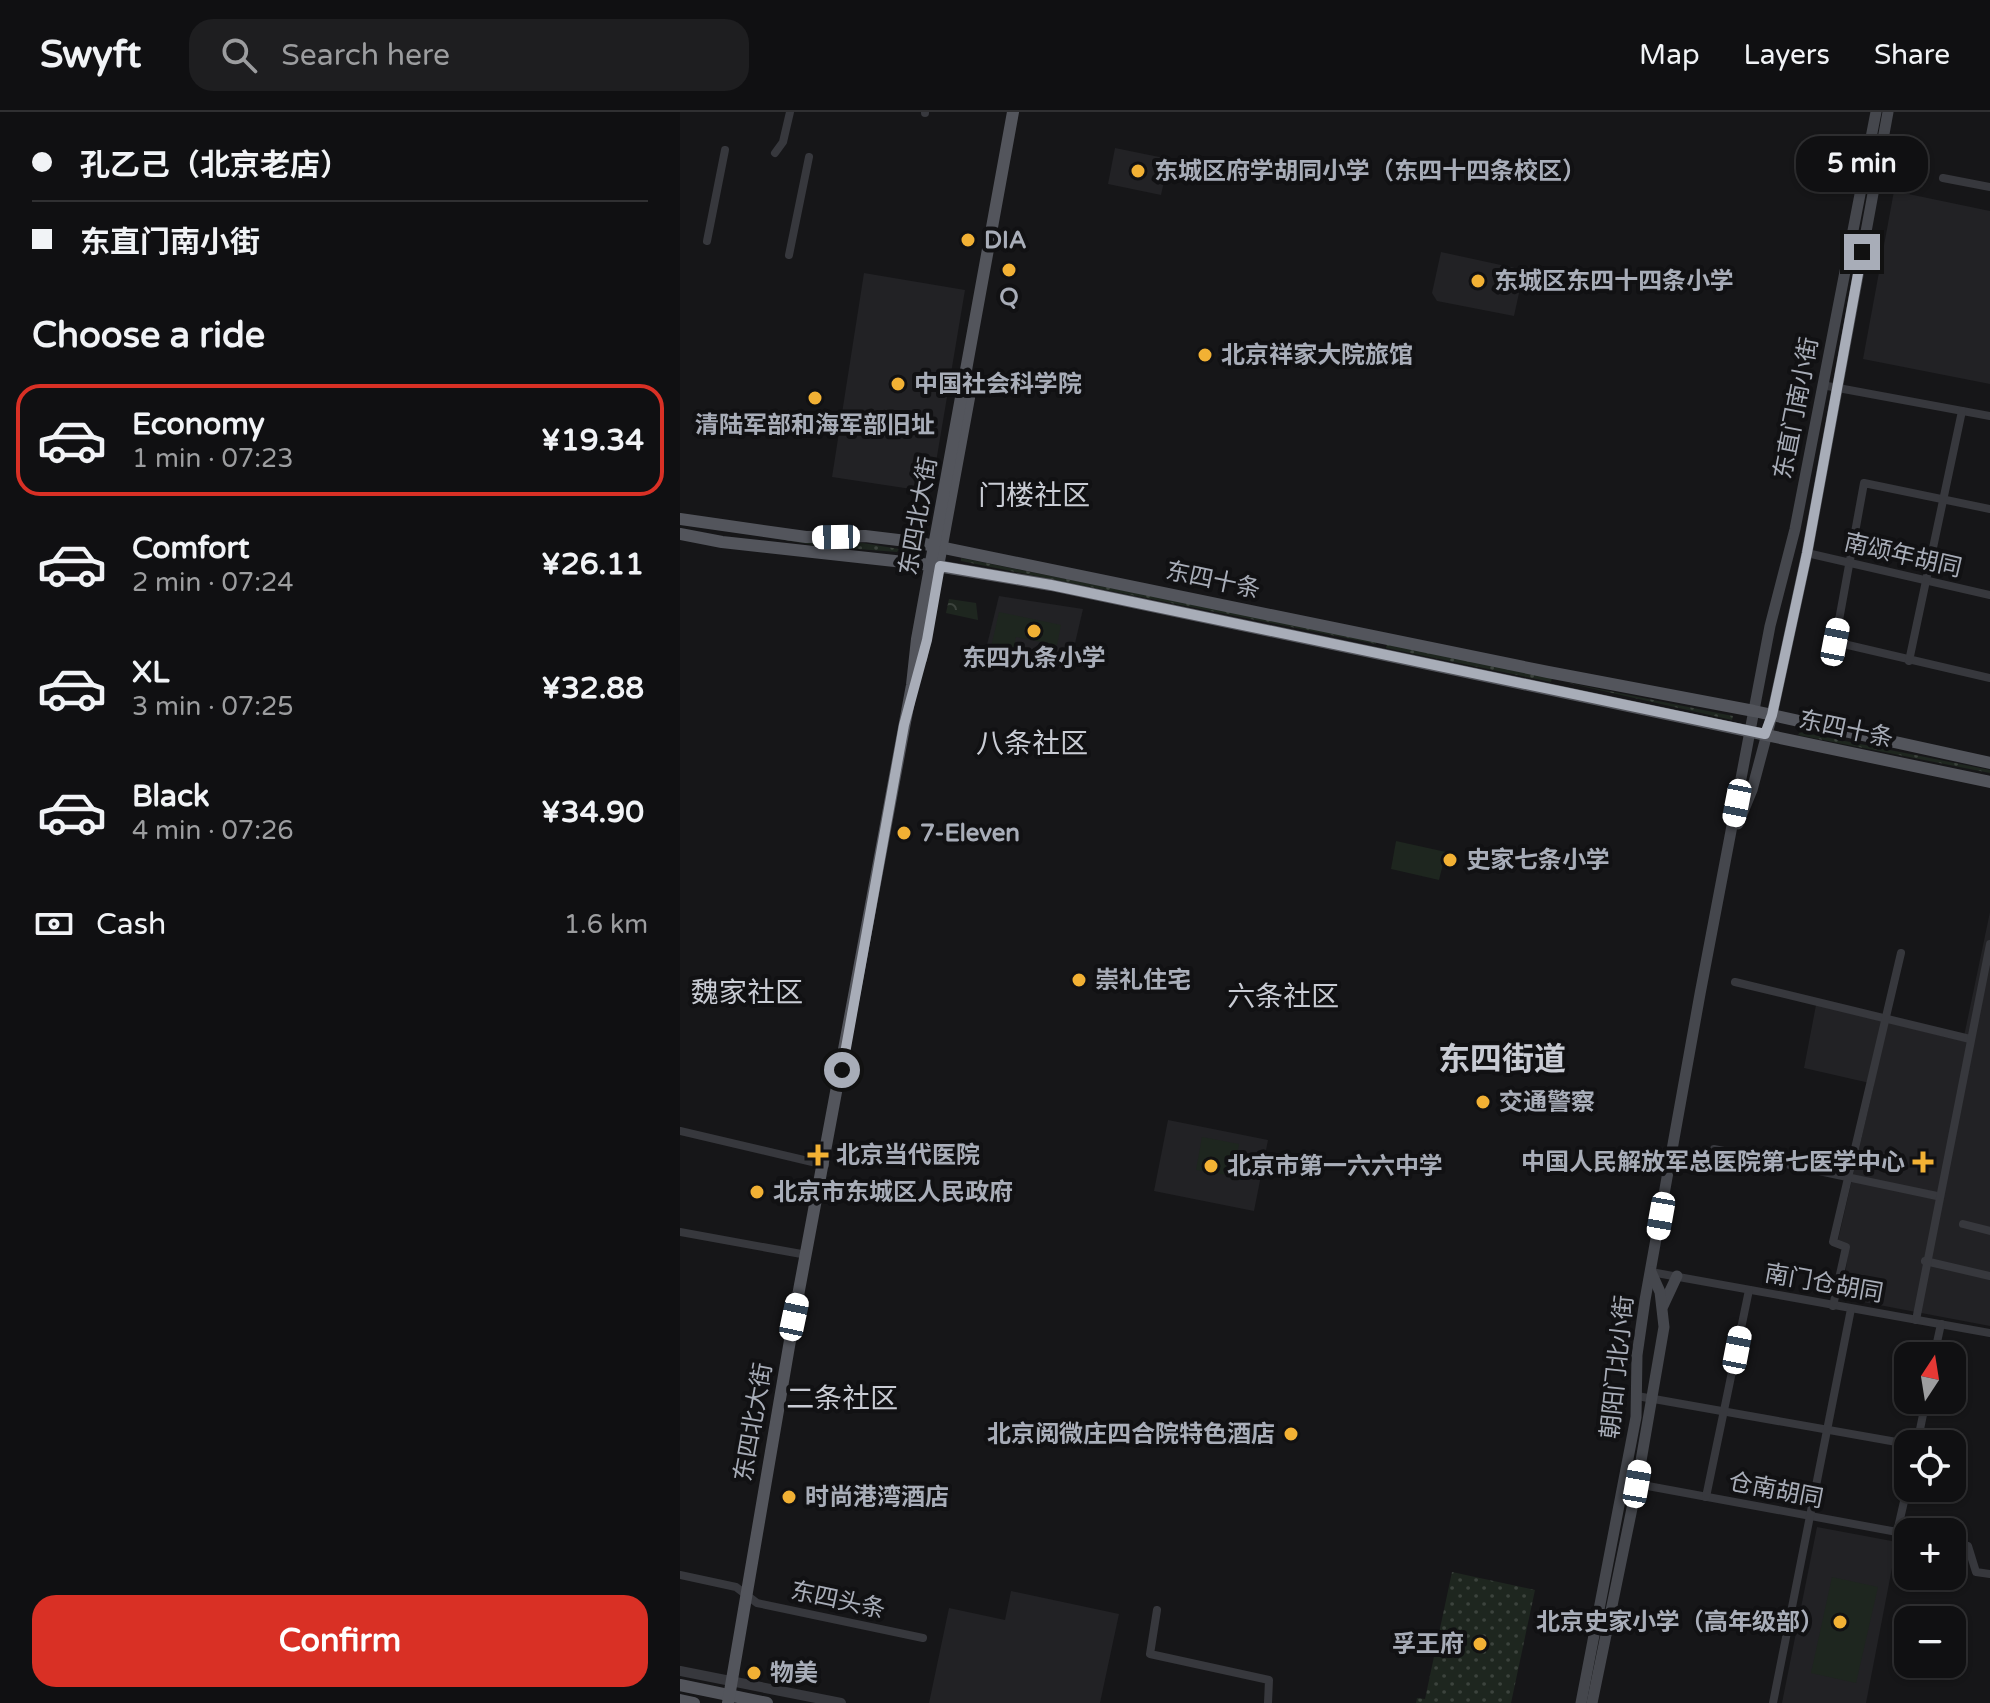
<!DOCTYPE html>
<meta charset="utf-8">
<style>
body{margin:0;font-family:"Varela Round","Noto Sans SC",sans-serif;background:#1e1e20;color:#f1f3f6;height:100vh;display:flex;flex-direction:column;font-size:30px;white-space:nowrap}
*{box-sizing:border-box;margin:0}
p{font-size:26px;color:#9c9d9f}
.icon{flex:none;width:44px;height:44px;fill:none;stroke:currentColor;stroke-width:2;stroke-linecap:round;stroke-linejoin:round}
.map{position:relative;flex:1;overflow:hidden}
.drawer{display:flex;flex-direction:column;background:#101012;width:680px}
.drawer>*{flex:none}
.hud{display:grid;align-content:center;height:176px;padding:0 32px;background:#101012}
.needle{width:52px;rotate:12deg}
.buttons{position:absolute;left:1214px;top:1230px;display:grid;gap:16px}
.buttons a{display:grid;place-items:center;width:72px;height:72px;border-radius:16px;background:#101012;box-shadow:0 2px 6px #0004,0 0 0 2px #303032;font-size:40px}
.end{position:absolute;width:36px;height:36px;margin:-18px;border:10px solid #a8adb8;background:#111;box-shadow:0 0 0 4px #111}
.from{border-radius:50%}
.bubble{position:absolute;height:56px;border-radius:24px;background:#101012;box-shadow:0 2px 6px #0004,0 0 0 2px #303032;font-size:26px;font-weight:800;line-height:56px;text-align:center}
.car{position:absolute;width:24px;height:48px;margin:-24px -12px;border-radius:10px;box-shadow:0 0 6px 2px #0007;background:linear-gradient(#fff 24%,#345 0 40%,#fff 0 76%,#345 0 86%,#fff 0)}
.hud b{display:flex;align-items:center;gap:28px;height:76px;font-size:30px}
.hud b+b{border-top:2px solid #303032}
.hud i{width:20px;height:20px;background:#f1f3f6}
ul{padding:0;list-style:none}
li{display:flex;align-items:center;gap:24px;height:112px;margin:0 16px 12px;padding:0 16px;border:4px solid transparent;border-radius:24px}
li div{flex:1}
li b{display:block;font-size:30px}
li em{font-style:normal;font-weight:800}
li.current{border-color:#d93025}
li>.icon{width:72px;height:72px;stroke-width:1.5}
h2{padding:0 32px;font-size:36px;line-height:96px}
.pay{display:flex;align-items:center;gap:20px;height:88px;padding:0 32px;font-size:30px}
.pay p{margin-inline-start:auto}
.button{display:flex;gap:16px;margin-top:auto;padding:16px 32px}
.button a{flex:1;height:92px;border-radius:24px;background:#d93025;color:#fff;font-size:32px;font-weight:800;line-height:92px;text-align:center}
header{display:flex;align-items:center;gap:48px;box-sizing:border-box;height:112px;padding:0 40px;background:#101012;border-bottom:2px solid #303032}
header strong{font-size:38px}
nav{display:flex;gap:44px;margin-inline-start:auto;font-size:28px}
.search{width:560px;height:72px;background:#1e1e20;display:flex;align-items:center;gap:20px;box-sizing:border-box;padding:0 28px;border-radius:24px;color:#9c9d9f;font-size:30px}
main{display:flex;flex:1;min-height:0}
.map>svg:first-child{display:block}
</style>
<header>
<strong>Swyft</strong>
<div class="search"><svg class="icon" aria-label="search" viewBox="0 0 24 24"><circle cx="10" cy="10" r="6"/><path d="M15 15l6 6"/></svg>Search here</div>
<nav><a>Map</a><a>Layers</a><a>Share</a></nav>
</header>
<main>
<section class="drawer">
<div class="hud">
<b><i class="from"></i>孔乙己（北京老店）</b>
<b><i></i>东直门南小街</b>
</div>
<h2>Choose a ride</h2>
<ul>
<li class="current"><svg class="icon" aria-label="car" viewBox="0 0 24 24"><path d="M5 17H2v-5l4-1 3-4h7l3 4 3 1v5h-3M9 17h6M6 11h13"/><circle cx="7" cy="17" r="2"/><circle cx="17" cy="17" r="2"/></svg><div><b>Economy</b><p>1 min · 07:23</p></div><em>¥19.34</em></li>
<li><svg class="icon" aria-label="car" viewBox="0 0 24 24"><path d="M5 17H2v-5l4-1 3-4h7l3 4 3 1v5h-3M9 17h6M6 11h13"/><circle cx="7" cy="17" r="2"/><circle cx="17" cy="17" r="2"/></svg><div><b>Comfort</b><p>2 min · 07:24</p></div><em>¥26.11</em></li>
<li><svg class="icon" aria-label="car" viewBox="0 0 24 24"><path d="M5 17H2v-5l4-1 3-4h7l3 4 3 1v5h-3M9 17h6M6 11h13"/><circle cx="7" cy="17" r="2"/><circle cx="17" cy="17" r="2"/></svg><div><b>XL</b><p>3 min · 07:25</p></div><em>¥32.88</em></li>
<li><svg class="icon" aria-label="car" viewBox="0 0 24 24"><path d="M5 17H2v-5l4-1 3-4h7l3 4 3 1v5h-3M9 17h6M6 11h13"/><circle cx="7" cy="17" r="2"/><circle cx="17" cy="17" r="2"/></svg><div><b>Black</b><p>4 min · 07:26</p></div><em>¥34.90</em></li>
</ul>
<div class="pay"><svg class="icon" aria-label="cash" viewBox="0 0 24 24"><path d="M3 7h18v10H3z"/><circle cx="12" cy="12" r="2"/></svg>Cash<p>1.6 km</p></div>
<div class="button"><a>Confirm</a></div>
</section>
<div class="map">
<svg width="1310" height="1591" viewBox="0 0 1310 1591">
<defs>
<pattern id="grass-dots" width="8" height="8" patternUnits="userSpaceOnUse" patternTransform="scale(2)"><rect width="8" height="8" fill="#1e261f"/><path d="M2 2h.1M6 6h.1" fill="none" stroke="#3c433d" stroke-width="1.8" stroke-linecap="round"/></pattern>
<pattern id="forest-crowns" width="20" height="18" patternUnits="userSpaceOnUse" patternTransform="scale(2)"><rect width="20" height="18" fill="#1e261f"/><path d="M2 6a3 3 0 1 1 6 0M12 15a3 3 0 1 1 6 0" fill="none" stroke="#3c433d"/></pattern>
</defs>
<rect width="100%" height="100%" fill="#161618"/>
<g fill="#222225">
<polygon points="435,36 489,47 481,83 428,72"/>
<polygon points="1214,79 1310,99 1310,272 1183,247"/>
<polygon points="761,140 844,158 834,204 757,189 752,181"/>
<polygon points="184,161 285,178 251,380 152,365"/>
<polygon points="319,484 403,497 389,557 305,541"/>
<polygon points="1310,800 1310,1214 1162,1186 1169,1134 1158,1128 1194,972 1124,956 1136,893 1283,929"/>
<polygon points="488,1008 588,1028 574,1099 474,1079"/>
<polygon points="1137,1415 1217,1430 1186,1591 1102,1591"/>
<polygon points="331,1479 439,1502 420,1591 249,1591 269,1496 325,1508"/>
</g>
<g fill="url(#grass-dots)">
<polygon points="76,423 177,430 219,437 217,440 139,434"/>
<polygon points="281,446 696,529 696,532 281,449"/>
<polygon points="707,532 872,566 871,570 706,536"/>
<polygon points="879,569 1053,604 1052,608"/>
<polygon points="1120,620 1310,658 1310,661 1118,623"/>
<polygon points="772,1460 855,1478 831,1591 736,1591 737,1586 745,1587"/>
</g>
<polygon fill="url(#forest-crowns)" points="269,487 296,491 298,508 266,501"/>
<g fill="#1e261f">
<polygon points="319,500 381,513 377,533 336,525 332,545 310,540"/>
<polygon points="716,729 766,740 759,768 711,757"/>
<polygon points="522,1025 559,1032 553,1064 516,1058"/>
<polygon points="1152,1465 1198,1475 1176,1571 1131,1561"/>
</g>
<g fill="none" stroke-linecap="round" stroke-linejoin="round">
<g stroke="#37383d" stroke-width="8">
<polyline points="245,1 245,0"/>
<polyline points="95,41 103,30 110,0"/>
<polyline points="1263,66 1310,75"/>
<polyline points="27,129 45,38"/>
<polyline points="109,143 129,45"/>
<polyline points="1142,273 1310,304"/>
<polyline points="1310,397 1184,371 1155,530 1310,566"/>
<polyline points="1127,441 1310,483"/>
<polyline points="1229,549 1282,299"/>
<polyline points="1055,870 1290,927"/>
<polyline points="0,1019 145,1053"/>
<polyline points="1034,1037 1257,1084"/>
<polyline points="1283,1112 1310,1119"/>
<polyline points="0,1120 127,1143"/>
<polyline points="1245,1149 1310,1164"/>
<polyline points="971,1160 1310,1221"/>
<polyline points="1153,1194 1166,1135 1153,1130 1221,841"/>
<polyline points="1236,1208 1310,832"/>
<polyline points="1254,1244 1261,1212"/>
<polyline points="957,1284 1228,1332"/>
<polyline points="1237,1332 1246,1288"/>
<polyline points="957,1372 1228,1422"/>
<polyline points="1026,1385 1069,1178"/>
<polyline points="1217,1420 1228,1372"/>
<polyline points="1272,1431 1288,1434 1296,1460 1310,1462"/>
<polyline points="0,1463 56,1475 77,1491 243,1526"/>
<polyline points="477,1498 470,1542 589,1568 588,1591"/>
<polyline points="1093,1591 1171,1197"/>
</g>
<polyline stroke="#37383d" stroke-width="10" points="0,1559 161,1591"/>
<g stroke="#45474d" stroke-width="11">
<polyline points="1058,712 1072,678 1092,603 1127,441 1208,0"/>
<polyline points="983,1194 997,1164"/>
<polyline points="901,1591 956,1305 957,1243 965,1188 1020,882 1090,514 1115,417 1196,0"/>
<polyline points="912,1591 957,1372 984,1215 980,1180 971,1160"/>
</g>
<g stroke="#53555c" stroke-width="12">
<polyline points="0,407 126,425 185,424 235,430 868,560 1074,599 1310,651"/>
<polyline points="0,422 42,430 251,453 371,473 1310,670"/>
<polyline points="241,547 289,286"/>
<polyline points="0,1573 87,1591"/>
<polyline points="0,1588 14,1591"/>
<polyline points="48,1591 114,1205 232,573 237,527 333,0"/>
</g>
</g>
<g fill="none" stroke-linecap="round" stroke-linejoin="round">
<polyline stroke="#a8adb8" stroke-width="10" points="162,958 224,613 247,528 260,454 371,473 1085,622 1092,603 1127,441 1182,140"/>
</g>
<g fill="#f2b134" stroke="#111113" stroke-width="3">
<circle cx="458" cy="59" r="8"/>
<circle cx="288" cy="128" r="8"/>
<circle cx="329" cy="158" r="8"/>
<circle cx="798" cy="169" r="8"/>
<circle cx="525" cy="243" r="8"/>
<circle cx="218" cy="272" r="8"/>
<circle cx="135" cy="286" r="8"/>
<circle cx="354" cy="519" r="8"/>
<circle cx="224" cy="721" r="8"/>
<circle cx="770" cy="748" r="8"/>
<circle cx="399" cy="868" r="8"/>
<circle cx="803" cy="990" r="8"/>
<path d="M134 1031h8v8h8v8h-8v8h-8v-8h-8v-8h8z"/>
<path d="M1239 1038h8v8h8v8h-8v8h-8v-8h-8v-8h8z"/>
<circle cx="531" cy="1054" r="8"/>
<circle cx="77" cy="1080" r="8"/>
<circle cx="611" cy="1322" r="8"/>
<circle cx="109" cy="1385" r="8"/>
<circle cx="1160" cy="1510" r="8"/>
<circle cx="800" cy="1532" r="8"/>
<circle cx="74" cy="1561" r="8"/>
</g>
<g text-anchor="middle" stroke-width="8" stroke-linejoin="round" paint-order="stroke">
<g font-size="24" font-weight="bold" fill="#a8adb8" stroke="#111113" text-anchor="start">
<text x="474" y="67">东城区府学胡同小学（东四十四条校区）</text>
<text x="304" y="136">DIA</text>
<text x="814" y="177">东城区东四十四条小学</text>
<text x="329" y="193" text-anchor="middle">Q</text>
<text x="541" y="251">北京祥家大院旅馆</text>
<text x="234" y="280">中国社会科学院</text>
<text x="135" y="321" text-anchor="middle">清陆军部和海军部旧址</text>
<text x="354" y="554" text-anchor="middle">东四九条小学</text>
<text x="240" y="729">7-Eleven</text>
<text x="786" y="756">史家七条小学</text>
<text x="415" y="876">崇礼住宅</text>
<text x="819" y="998">交通警察</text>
<text x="156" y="1051">北京当代医院</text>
<text x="1225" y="1058" text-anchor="end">中国人民解放军总医院第七医学中心</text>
<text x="547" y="1062">北京市第一六六中学</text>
<text x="93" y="1088">北京市东城区人民政府</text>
<text x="595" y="1330" text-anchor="end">北京阅微庄四合院特色酒店</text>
<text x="125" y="1393">时尚港湾酒店</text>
<text x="1144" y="1518" text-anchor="end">北京史家小学（高年级部）</text>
<text x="784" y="1540" text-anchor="end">孚王府</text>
<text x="90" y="1569">物美</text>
</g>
<g font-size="24" fill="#a8adb8" stroke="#111113">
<text transform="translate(1116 296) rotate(-79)" y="8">东直门南小街</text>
<text transform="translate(238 404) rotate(-80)" y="8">东四北大街</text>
<text transform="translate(1223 443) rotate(13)" y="8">南颂年胡同</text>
<text transform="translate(533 468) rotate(12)" y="8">东四十条</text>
<text transform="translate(1166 617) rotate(12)" y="8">东四十条</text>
<text transform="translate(1144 1171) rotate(10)" y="8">南门仓胡同</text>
<text transform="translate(937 1255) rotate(-84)" y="8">朝阳门北小街</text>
<text transform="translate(73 1310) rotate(-80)" y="8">东四北大街</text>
<text transform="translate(1096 1378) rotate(11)" y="8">仓南胡同</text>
<text transform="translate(158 1488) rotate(12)" y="8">东四头条</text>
</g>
<g font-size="28" fill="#c9ccd4" stroke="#111113">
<text x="354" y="393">门楼社区</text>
<text x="352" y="641">八条社区</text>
<text x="67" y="890">魏家社区</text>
<text x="603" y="894">六条社区</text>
<text x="162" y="1296">二条社区</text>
</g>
<g font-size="32" font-weight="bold" fill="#c9ccd4" stroke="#111113">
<text x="822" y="958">东四街道</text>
</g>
</g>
</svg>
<div class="buttons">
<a><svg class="needle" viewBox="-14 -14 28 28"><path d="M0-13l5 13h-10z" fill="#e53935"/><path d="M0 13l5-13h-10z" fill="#9c9d9f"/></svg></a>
<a><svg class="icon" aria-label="locate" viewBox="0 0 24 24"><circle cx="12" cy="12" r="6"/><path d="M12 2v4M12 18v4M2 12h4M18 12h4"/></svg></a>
<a>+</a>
<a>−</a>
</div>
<i class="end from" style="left:162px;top:958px"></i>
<i class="end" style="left:1182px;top:140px"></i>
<div class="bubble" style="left:1116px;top:24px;width:132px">5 min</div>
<i class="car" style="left:156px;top:425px;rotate:269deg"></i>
<i class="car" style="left:1155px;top:530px;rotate:11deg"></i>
<i class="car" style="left:1057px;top:691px;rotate:191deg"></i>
<i class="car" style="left:981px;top:1104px;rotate:190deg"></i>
<i class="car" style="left:114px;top:1205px;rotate:12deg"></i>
<i class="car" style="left:1057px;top:1238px;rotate:11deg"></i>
<i class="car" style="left:957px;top:1372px;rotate:10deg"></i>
</div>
</main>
